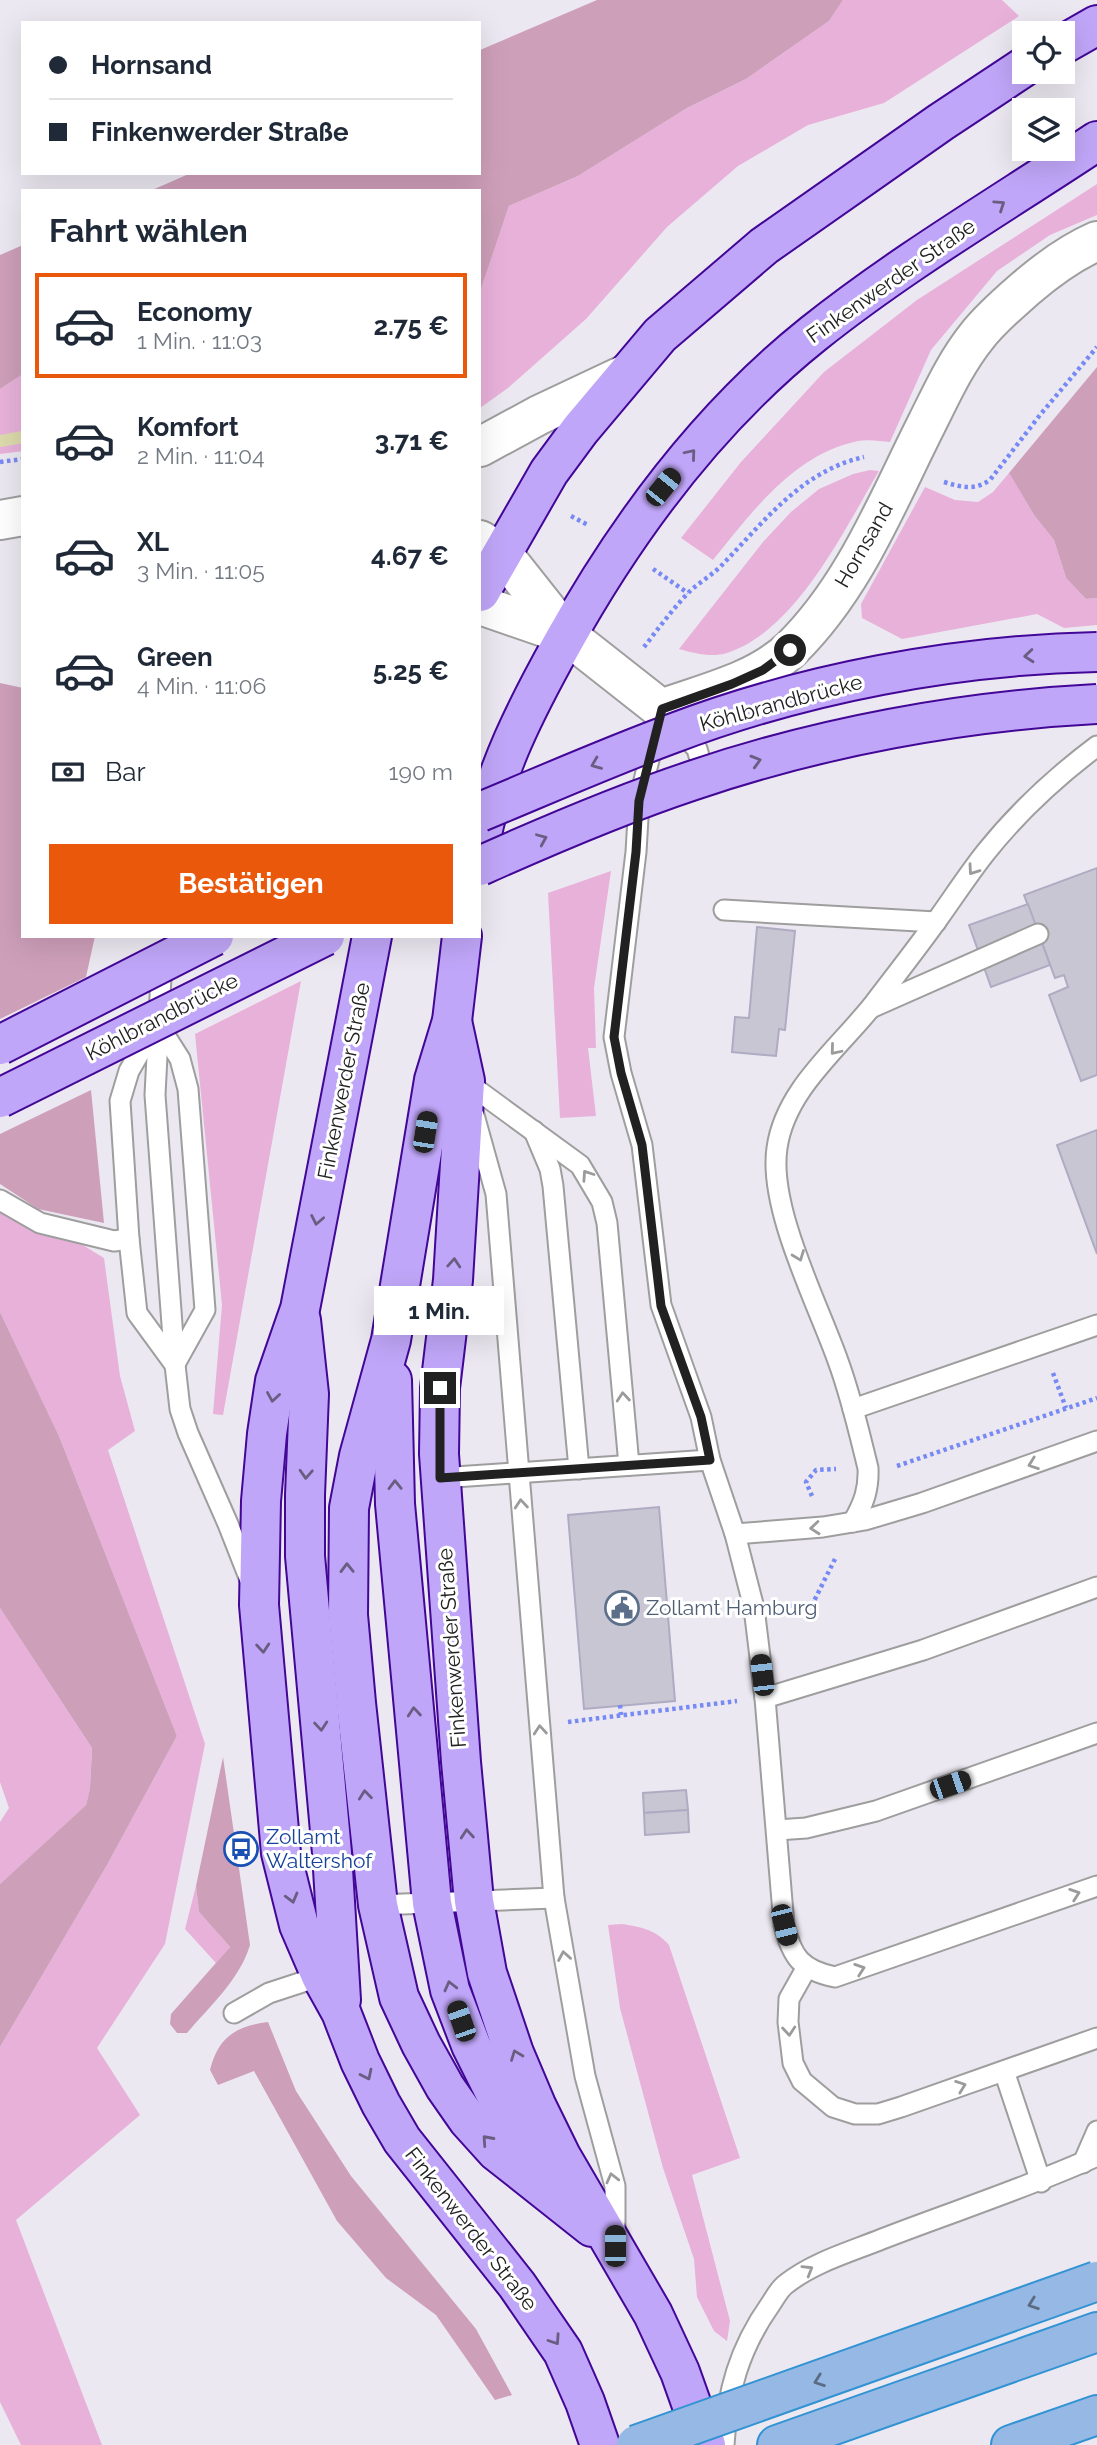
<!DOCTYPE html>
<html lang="de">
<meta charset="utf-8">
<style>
body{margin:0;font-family:Raleway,sans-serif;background:#f6f6f7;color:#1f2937;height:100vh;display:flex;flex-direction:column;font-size:26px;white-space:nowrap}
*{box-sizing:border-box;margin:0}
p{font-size:23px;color:#747a83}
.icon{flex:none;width:38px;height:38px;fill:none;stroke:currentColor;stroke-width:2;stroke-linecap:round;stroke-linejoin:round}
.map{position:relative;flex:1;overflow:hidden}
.sheet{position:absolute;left:21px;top:189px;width:460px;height:749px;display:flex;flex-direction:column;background:#fff;border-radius:0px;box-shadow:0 7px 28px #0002}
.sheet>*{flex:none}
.banner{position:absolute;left:21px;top:21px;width:460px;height:154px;border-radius:0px;box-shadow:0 7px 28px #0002;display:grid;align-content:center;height:154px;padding:0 28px;background:#fff}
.controls{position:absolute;left:1012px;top:21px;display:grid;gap:14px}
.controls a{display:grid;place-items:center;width:63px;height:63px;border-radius:0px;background:#fff;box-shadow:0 7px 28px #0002;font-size:35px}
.end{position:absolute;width:32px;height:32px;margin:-16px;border:9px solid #212121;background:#fff;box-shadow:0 0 0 4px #fff}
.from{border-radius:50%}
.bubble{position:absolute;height:49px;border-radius:0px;background:#fff;box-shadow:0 7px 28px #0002;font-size:23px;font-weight:700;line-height:49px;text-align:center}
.car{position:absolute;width:21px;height:42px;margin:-21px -10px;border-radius:9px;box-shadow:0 0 5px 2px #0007;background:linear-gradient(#222 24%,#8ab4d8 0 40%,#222 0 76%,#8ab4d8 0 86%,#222 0)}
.banner b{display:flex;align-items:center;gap:24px;height:66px;font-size:26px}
.banner b+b{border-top:2px solid #e0e1e3}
.banner i{width:18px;height:18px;background:#1f2937}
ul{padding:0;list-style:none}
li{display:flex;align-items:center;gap:21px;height:105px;margin:0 14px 10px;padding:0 14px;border:4px solid transparent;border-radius:0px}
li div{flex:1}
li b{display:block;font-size:26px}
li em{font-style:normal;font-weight:700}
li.active{border-color:#ea580c}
li>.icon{width:63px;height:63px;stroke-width:1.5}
h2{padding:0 28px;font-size:32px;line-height:84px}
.pay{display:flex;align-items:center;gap:18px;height:77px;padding:0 28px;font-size:26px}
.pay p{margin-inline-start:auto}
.cta{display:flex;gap:14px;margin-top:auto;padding:14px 28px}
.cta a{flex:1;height:80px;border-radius:0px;background:#ea580c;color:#fff;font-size:28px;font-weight:700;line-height:80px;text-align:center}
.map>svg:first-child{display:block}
</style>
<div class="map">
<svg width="1097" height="2445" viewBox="0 0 1097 2445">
<rect width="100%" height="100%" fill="#ece8f1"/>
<g fill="#e8b1da">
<polygon points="843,0 1002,0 1019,16 884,103 808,125 738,166 667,227 586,319 508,388 480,408 480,292 509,206 578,176 687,108 746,79 829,21"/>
<path d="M1097,184V215L1050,235L997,271L931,350L890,442C880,441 867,439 858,441C794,454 751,513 713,560L681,538L741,462L824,372L917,300Z"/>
<polygon points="23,374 23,451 0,454 0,389"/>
<path d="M870,470L879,471C844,530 796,631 727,653C711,658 694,653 679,649L763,542L791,512L819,489L853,474Z"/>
<polygon points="1009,473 1034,515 1054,540 1066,578 1086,599 1097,598 1097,625 1064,628 1037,614 902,639 862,618 861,604 925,487 955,500 978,502 993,492"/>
<polygon points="611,871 594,988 596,1048 588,1048 596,1116 560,1118 548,893"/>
<polygon points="301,981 223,1415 213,1414 222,1305 195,1034"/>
<polygon points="0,1212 39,1234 81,1244 104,1258 120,1376 135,1431 108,1450 205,1744 165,1944 97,2048 140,2115 16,2220 102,2445 21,2445 0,2402 0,2047 107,1865 177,1736 59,1436 0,1312"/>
<polygon points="0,1608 92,1748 90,1788 86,1805 0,1884 0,1822 9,1808 0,1782"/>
<polygon points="196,1886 199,1912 230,1947 216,1963 185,1929"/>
<path d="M622,1924C642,1927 656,1930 669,1945L740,2158L692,2175L730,2321L727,2341L714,2331L697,2297L694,2259L663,2168L620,2008L608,1925Z"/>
</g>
<g fill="#ce9fb9">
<polygon points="597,0 843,0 829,21 746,79 687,108 578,176 509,206 480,292 480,191 150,191 191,173 480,173 480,50"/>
<polygon points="23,245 23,374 0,389 0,255"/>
<polygon points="1097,367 1097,598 1086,599 1066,578 1054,540 1034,515 1009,473"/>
<polygon points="0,683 23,688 23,936 95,936 86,977 0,1019"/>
<polygon points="91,1090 104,1223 38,1209 0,1184 0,1134"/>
<polygon points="0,1312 59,1436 177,1736 107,1865 0,2047 0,1884 86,1805 90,1788 92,1748 0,1608"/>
<path d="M223,1757L250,1945C240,1979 210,2006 187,2033H177L170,2024L171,2014L230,1947L199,1912L196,1886Z"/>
<path d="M268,2022L296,2091L351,2176L476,2329L512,2395L495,2400L436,2315L386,2278L337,2221L254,2071L218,2085L210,2070C218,2038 235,2026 268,2022Z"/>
</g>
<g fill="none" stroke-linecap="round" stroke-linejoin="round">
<polyline stroke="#dcdaab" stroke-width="12" points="0,441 23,437"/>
</g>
<g fill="#c8c6d3" stroke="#afabc2" stroke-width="2">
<polygon points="1097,868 1097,1075 1081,1081 1049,995 1068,987 1064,975 1055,978 1024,895"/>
<polygon points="1028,904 1050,965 991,987 969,925"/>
<polygon points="757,927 795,931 785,1030 779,1029 776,1056 732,1052 735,1017 749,1018"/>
<polygon points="1097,1130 1097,1254 1057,1145"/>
<polygon points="659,1507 675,1701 584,1709 568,1515"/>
<polygon points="686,1790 688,1810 644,1813 643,1793"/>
<polygon points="688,1810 689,1832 645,1835 644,1813"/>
</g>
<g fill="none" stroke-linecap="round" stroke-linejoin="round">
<g stroke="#9e9e9e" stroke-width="23">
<g id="service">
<polyline points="678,728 697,749 707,784"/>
<path d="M654,739L639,801L636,852L614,1037L621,1073L642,1145L661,1305L701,1417L710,1460L735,1534L754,1608L765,1698L784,1925C792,1957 801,1970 835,1977L1097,1886"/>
<polyline points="724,910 936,922"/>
<polyline points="165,960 161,977 155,1095 175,1365 180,1409 188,1433 228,1524 250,1580"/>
<polyline points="873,1007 1038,934"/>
<polyline points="159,1026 180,1059 188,1089 205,1310 175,1364"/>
<polyline points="156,1030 144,1045 129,1071 120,1101 129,1239 137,1313 175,1365"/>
<polyline points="465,1081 580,1165 602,1202 607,1223 629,1465"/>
<polyline points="474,1115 496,1194 554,1898 585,2076 615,2186 615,2235"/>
<polyline points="534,1131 550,1169 553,1186 579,1469"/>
<polyline points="0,1200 40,1223 114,1241 129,1239"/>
<polyline points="853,1409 1097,1325"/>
<polyline points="440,1478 710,1460"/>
<path d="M853,1522C864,1503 869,1489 868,1468C859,1432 851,1396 838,1361C818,1304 768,1208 777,1148C785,1090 838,1049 873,1005C895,976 918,947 940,916C955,895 970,872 986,852C1018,812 1057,776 1097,746"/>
<polyline points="735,1534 823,1527 865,1520 922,1503 1097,1441"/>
<polyline points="765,1698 923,1650 1097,1587"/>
<polyline points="777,1830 806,1828 876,1811 1097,1733"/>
<polyline points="378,1905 554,1898"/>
<polyline points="807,1967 789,1999 788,2022 793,2063 802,2081 833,2107 855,2114 878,2114 901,2107 1097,2038"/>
<polyline points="234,2013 269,1993 321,1976"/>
<polyline points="1004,2071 1041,2182"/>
<polyline points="1083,2163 1097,2131"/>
<path d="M724,2445C727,2392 739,2349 770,2305C775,2298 779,2289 786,2284C814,2262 850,2252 882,2239C954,2211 1027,2188 1097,2156"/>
</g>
</g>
<g stroke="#9e9e9e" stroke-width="42">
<g id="minor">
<polyline points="480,447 539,415 626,374"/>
<polyline points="0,520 23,516"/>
<path d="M480,540L502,553L567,635L661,709C705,693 756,682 791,649C855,586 887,502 927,423C942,393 956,362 977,336C991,318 1009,303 1026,288C1047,270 1072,252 1097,241"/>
<polyline points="480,605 567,635"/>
</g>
</g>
<g stroke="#420797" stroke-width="42">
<g id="primary">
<polyline points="1062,45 1097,25"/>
<polyline points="480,592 549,472 580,430 660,335 764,246 941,122 1024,67"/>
<path d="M480,843C494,771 527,707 562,644C627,527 708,418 813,334C902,263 1002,204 1097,141"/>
<polyline points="372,936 300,1309 275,1381 267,1434 261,1501 259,1605 281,1853 299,1925 321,1976 341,2012 360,2061 381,2104 402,2140 517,2285 563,2352 585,2402 600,2445"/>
<polyline points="462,936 452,1021 434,1080 391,1340 359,1456 349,1508 348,1615 356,1703 378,1905 399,1997 421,2044 445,2087 468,2120 496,2151 592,2227"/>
<polyline points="452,1021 465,1081 453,1280 440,1388 439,1454 461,1762 474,1901 487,1973 514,2053 536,2105 561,2156 653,2314 680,2372 706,2445"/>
<polyline points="301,1320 309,1394 305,1495 305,1556 332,1853 341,2000"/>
<polyline points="392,1380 395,1504 432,1903 450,1990 471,2045 497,2097 548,2181"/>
</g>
</g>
<g stroke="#3193d3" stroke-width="42">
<g id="motorway">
<polyline points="777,2445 1097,2332"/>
<polyline points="1011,2445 1097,2415"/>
</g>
</g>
<g stroke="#778af4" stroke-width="4.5" stroke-dasharray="3.5 3.5" stroke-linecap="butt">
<polyline points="0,462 23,459"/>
<path d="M944,482C961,487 974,491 990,480L1040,415L1097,347"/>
<polyline points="571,516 588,525"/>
<polyline points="653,569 688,593"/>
<path d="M644,647C658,629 672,610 688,593C698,583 711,576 721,566C764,522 801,471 864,457"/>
<polyline points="1053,1373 1066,1408"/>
<polyline points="897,1466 1097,1398"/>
<polyline points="812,1496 806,1482 816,1470 836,1469"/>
<polyline points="783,1606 812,1605 836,1557"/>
<polyline points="620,1705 621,1715"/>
<polyline points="568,1722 737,1701"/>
</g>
<use href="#service" stroke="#fff" stroke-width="19"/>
<use href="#minor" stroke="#fff" stroke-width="38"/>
<use href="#primary" stroke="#c0a6f8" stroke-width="38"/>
<use href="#motorway" stroke="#95b8e4" stroke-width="38"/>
<g stroke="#420797" stroke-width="42" stroke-linecap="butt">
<g id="primary-bridge">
<path d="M480,812C543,786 606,758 671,734C805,683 954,655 1097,652"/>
<path d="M480,866C549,835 619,805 691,781C820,737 961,711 1097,704"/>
<polyline points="0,1045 214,936"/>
<polyline points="0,1098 325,936"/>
</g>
</g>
<g stroke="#3193d3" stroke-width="42" stroke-linecap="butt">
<polyline id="motorway-bridge" points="636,2445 1097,2281"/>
</g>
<use href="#primary-bridge" stroke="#c0a6f8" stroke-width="38"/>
<use href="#motorway-bridge" stroke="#95b8e4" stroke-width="38"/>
</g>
<defs><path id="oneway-chevron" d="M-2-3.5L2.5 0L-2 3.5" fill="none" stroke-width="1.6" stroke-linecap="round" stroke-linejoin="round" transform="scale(1.75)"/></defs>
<g stroke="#695d82">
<use href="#oneway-chevron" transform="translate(1000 205) rotate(-34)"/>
<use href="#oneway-chevron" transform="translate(691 454) rotate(-50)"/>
<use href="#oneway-chevron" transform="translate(1029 656) rotate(175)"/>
<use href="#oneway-chevron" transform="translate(756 761) rotate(-16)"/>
<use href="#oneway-chevron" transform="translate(596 764) rotate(158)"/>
<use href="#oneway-chevron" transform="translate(542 839) rotate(-23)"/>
<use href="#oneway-chevron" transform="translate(317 1220) rotate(101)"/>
<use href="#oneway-chevron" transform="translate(454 1263) rotate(-86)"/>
<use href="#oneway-chevron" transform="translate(273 1397) rotate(99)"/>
<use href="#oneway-chevron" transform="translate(306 1474) rotate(93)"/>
<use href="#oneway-chevron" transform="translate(395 1485) rotate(-91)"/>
<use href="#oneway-chevron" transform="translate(347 1568) rotate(-91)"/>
<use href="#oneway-chevron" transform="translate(263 1648) rotate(85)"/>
<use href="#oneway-chevron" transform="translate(414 1712) rotate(-95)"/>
<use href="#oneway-chevron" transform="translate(321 1726) rotate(85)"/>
<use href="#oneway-chevron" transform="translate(365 1795) rotate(-96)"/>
<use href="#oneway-chevron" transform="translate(467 1834) rotate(-95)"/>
<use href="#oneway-chevron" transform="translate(292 1898) rotate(75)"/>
<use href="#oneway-chevron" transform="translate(450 1986) rotate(-104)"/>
<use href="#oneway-chevron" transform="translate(516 2055) rotate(-111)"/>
<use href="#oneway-chevron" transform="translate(367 2075) rotate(64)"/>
<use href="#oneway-chevron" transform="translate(487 2140) rotate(-132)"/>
<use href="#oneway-chevron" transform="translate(555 2340) rotate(56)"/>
</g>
<g stroke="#9b9b9b">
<use href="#oneway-chevron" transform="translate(973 870) rotate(125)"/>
<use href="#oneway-chevron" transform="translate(835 1050) rotate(130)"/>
<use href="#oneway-chevron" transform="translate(587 1175) rotate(-124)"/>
<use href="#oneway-chevron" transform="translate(799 1256) rotate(69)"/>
<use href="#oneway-chevron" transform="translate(623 1397) rotate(-95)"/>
<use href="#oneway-chevron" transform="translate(1033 1464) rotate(160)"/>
<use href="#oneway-chevron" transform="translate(521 1504) rotate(-95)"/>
<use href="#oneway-chevron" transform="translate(815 1528) rotate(175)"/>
<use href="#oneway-chevron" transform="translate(540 1730) rotate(-95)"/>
<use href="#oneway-chevron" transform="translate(1075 1894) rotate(-19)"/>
<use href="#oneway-chevron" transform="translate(564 1956) rotate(-100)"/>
<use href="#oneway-chevron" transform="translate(860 1969) rotate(-19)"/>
<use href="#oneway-chevron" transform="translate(789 2031) rotate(85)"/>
<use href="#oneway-chevron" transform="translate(961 2086) rotate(-20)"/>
<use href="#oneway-chevron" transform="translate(612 2178) rotate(-104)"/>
<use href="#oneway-chevron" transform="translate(808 2270) rotate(-31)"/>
</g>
<g stroke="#5b6c82">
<use href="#oneway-chevron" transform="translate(1033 2304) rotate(160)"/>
<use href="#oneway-chevron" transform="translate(819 2381) rotate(160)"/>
</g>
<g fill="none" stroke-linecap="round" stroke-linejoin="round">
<polyline stroke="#212121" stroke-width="9" points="440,1388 440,1478 710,1460 701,1417 661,1306 642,1145 621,1073 614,1037 636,852 639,801 662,709 732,684 763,670 790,650"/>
</g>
<defs>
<g id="civic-ring" transform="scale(1.75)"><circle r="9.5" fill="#fff" stroke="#5c6f8a" stroke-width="1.5"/><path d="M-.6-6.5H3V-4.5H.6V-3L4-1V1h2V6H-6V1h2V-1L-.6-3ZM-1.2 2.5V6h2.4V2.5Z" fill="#5c6f8a"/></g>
<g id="bus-ring" transform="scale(1.75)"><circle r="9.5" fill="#fff" stroke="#1a4fb4" stroke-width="1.5"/><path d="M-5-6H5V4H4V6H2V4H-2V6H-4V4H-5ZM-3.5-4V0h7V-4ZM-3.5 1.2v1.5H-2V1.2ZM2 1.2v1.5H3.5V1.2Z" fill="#1a4fb4"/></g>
</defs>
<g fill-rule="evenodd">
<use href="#civic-ring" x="622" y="1608"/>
<use href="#bus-ring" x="241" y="1849"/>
</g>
<g text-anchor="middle" stroke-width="6" stroke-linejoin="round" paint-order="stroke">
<g font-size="21" fill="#212121" stroke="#fff">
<text transform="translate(891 281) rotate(-35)" y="7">Finkenwerder Straße</text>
<text transform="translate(864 545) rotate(-60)" y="7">Hornsand</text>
<text transform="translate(781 703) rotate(-15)" y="7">Köhlbrandbrücke</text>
<text transform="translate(162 1017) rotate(-27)" y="7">Köhlbrandbrücke</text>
<text transform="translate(344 1081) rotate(-79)" y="7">Finkenwerder Straße</text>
<text transform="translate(452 1648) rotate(-94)" y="7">Finkenwerder Straße</text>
<text transform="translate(471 2229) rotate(52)" y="7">Finkenwerder Straße</text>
</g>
<g font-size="21" fill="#4e5e75" stroke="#fff" text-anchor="start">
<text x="646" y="1615">Zollamt Hamburg</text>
</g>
<g font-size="21" fill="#164399" stroke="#fff" text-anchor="start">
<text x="266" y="1844">Zollamt<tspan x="266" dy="24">Waltershof</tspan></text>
</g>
</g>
</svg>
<div class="controls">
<a><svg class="icon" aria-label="locate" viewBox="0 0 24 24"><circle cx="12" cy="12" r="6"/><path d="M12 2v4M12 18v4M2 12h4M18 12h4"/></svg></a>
<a><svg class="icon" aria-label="layers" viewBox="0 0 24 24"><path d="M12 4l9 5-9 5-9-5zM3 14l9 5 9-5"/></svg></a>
</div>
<i class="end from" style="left:790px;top:650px"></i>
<i class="end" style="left:440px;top:1388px"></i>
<div class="bubble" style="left:374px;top:1286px;width:130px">1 Min.</div>
<i class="car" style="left:663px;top:487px;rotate:39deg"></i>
<i class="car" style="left:425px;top:1132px;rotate:9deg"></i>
<i class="car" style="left:762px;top:1675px;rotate:353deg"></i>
<i class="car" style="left:950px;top:1785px;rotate:71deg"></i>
<i class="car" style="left:784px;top:1925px;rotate:166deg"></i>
<i class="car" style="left:461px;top:2021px;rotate:341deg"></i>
<i class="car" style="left:615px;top:2246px;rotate:0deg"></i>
<div class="banner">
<b><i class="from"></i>Hornsand</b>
<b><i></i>Finkenwerder Straße</b>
</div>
<section class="sheet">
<h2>Fahrt wählen</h2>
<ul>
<li class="active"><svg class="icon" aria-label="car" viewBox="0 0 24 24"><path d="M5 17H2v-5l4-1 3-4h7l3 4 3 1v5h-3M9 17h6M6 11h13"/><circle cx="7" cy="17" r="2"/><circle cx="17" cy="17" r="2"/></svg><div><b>Economy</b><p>1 Min. · 11:03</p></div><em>2.75 €</em></li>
<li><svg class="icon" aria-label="car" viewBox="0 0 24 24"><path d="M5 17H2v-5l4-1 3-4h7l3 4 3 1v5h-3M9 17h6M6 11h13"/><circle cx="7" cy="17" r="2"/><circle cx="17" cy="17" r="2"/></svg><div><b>Komfort</b><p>2 Min. · 11:04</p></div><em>3.71 €</em></li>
<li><svg class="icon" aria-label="car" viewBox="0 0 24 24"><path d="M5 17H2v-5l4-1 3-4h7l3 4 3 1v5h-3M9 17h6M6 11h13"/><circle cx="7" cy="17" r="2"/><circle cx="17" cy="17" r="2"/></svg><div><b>XL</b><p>3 Min. · 11:05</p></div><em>4.67 €</em></li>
<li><svg class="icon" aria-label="car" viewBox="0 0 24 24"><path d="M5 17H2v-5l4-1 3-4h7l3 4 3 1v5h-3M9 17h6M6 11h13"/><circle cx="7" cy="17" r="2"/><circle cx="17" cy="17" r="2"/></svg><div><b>Green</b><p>4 Min. · 11:06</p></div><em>5.25 €</em></li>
</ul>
<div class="pay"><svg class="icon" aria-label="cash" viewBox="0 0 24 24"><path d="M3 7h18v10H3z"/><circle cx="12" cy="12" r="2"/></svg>Bar<p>190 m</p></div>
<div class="cta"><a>Bestätigen</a></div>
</section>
</div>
